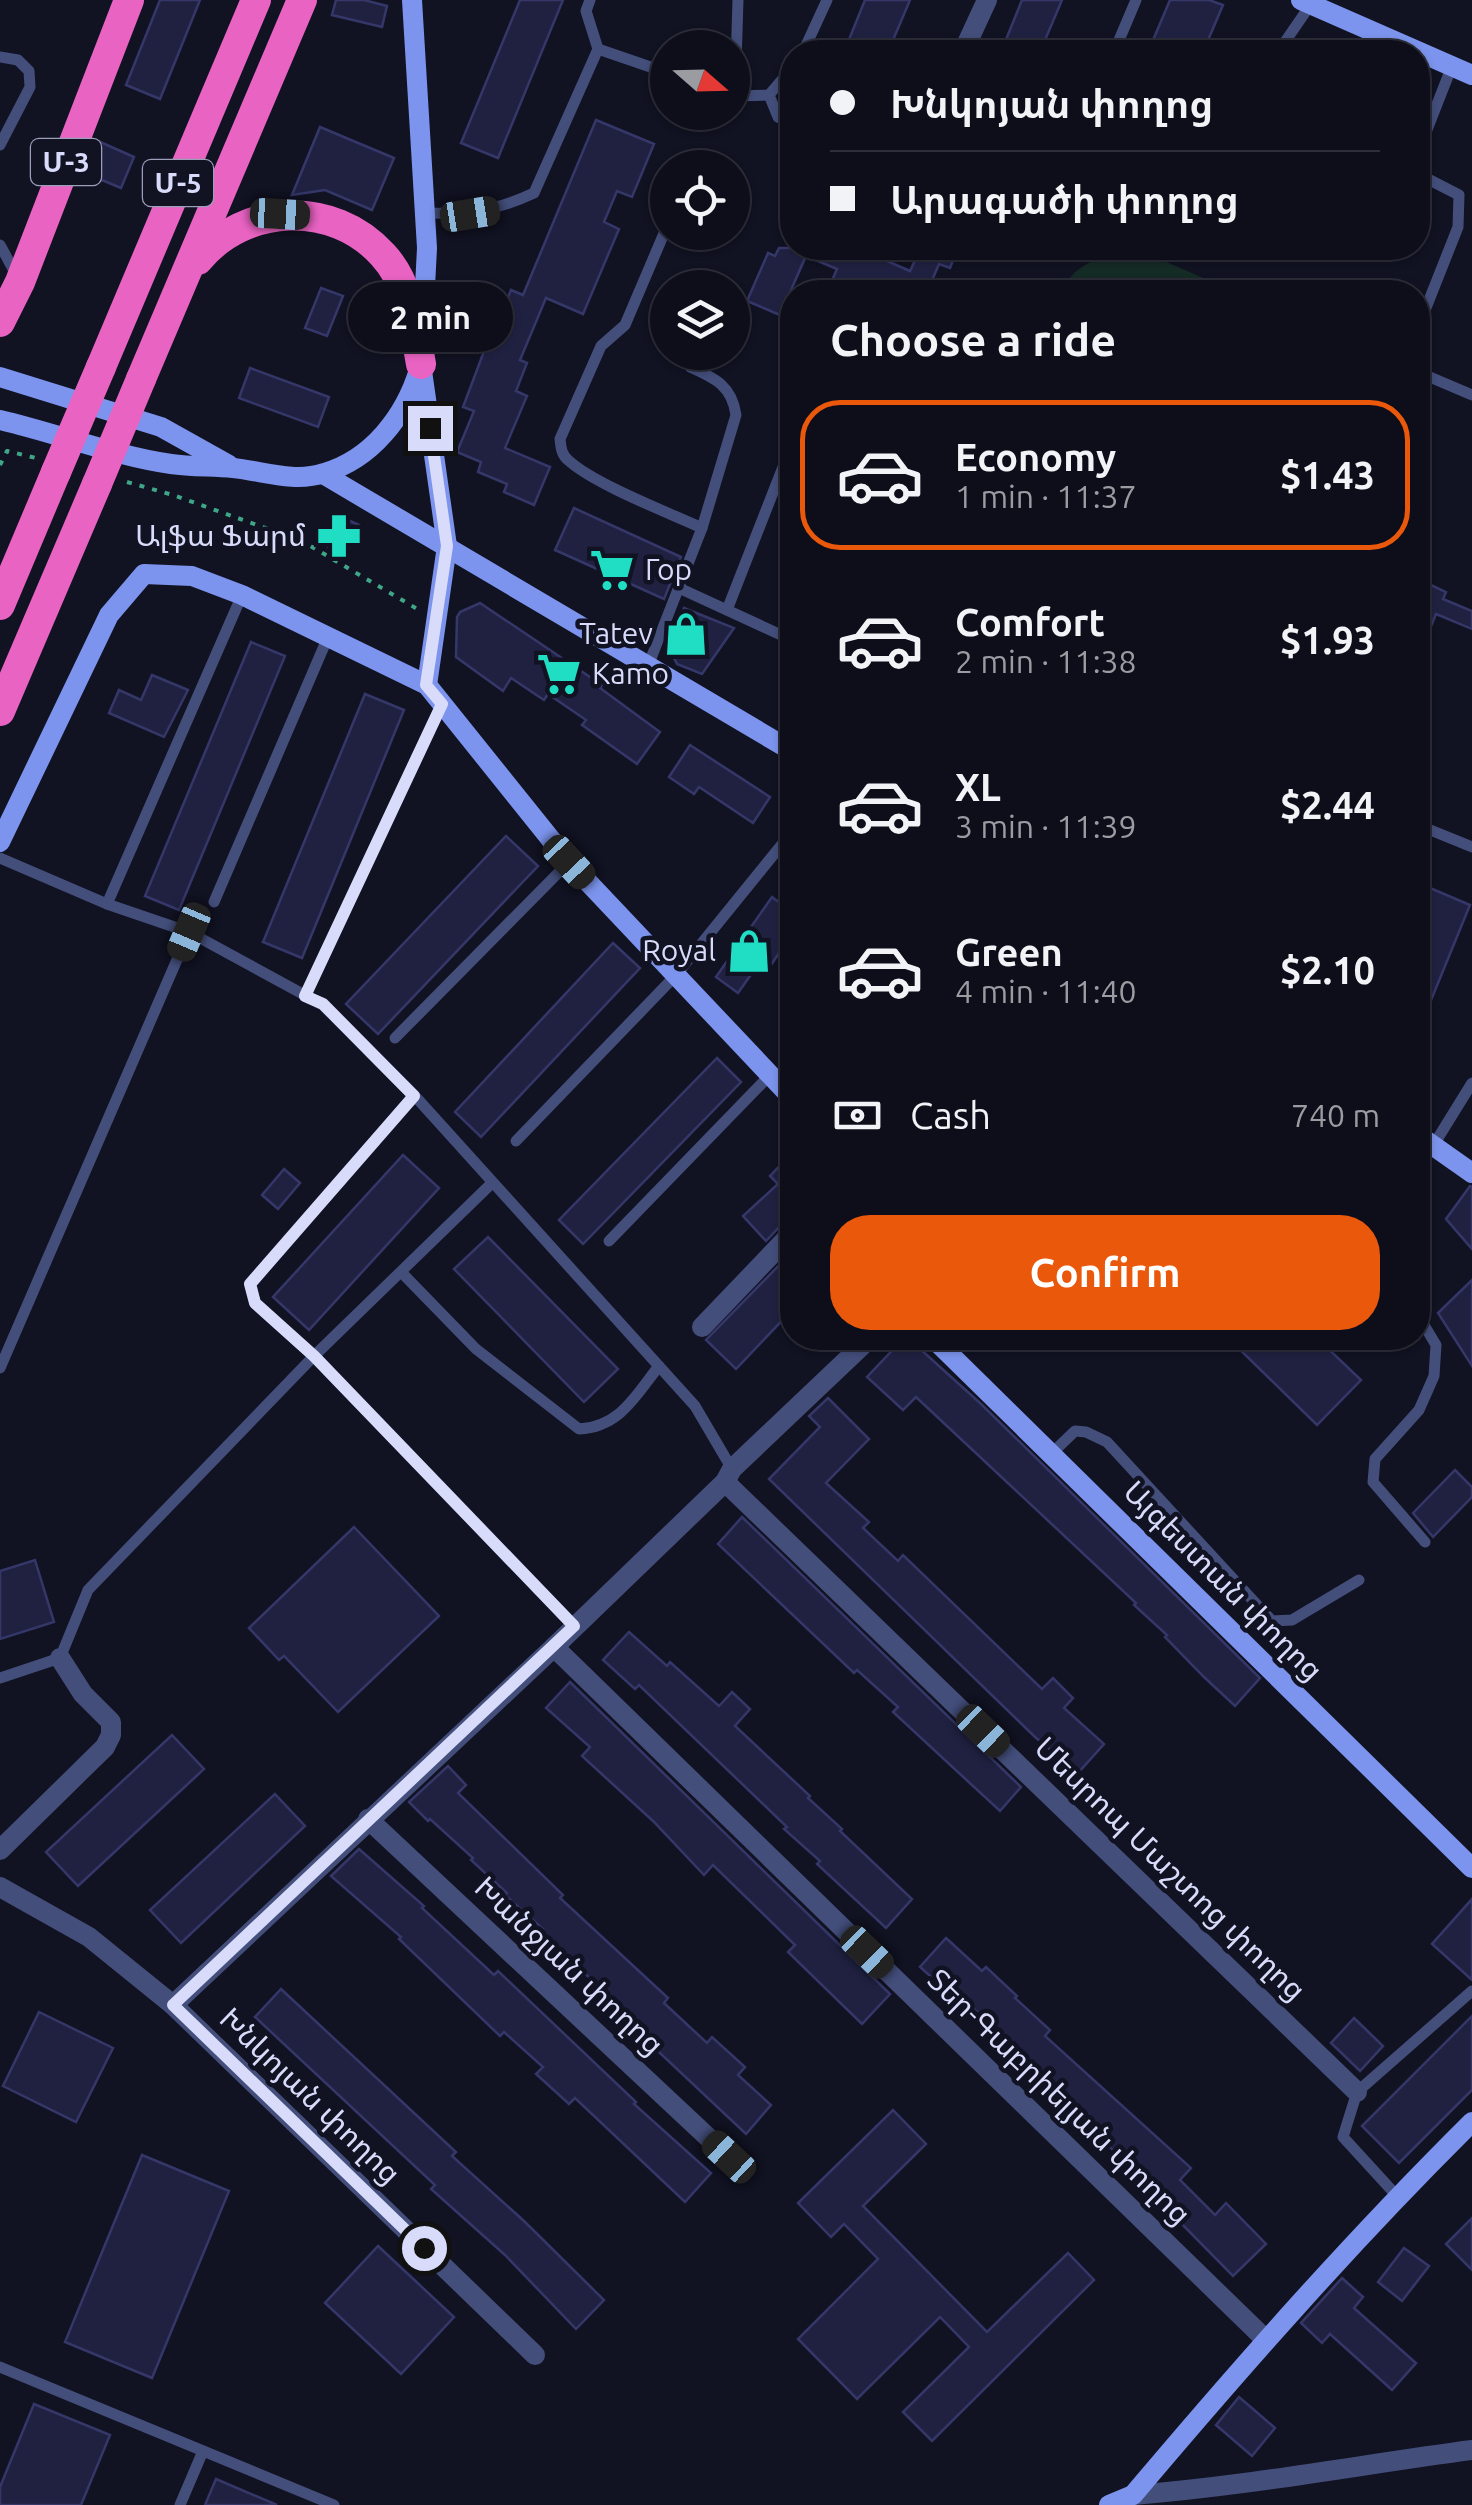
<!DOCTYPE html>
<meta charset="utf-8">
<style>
body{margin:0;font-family:Ubuntu,"Noto Sans Armenian",sans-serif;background:#161723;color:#f1f3f6;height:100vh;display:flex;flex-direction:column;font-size:38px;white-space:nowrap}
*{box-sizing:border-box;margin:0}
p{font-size:32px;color:#9a9ca2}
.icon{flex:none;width:55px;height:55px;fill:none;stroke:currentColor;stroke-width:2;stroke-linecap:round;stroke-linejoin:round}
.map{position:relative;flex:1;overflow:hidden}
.details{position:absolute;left:780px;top:280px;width:650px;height:1070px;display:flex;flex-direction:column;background:#0d0e1a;border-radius:40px;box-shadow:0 2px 8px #0004,0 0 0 2px #2d2e39}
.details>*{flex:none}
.hud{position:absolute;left:780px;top:40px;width:650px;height:220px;border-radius:40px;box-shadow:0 2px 8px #0004,0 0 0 2px #2d2e39;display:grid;align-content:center;height:220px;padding:0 50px;background:#0d0e1a}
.needle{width:65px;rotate:110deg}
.tools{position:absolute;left:650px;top:30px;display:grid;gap:20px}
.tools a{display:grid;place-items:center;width:100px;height:100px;border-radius:50%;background:#0d0e1a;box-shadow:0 2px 8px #0004,0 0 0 2px #2d2e39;font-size:50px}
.end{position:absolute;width:45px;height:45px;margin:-22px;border:12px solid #d8dcfa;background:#111;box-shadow:0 0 0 5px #111}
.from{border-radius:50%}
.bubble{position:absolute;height:70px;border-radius:35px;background:#0d0e1a;box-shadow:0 2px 8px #0004,0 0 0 2px #2d2e39;font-size:32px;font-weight:700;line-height:70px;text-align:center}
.car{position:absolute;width:30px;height:60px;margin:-30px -15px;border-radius:12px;box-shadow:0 0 8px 2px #0007;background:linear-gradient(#222 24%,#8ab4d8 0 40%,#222 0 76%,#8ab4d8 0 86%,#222 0)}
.hud b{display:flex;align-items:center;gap:35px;height:95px;font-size:38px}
.hud b+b{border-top:2px solid #2d2e39}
.hud i{width:25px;height:25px;background:#f1f3f6}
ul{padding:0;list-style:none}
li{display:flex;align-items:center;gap:30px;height:150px;margin:0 20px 15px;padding:0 30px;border:5px solid transparent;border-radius:40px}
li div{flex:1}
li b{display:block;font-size:38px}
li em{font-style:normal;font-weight:700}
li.selected{border-color:#ea580c}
li>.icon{width:90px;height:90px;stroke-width:1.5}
h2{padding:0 50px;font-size:45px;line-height:120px}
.pay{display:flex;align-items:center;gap:25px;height:110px;padding:0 50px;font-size:38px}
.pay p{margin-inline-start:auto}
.button{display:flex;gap:20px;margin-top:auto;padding:20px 50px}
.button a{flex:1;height:115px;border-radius:40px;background:#ea580c;color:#fff;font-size:40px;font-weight:700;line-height:115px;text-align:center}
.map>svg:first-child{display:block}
</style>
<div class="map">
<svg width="1472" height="2505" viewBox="0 0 1472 2505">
<rect width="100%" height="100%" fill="#111222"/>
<path fill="#152b25" d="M1132,248H1134L1236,292H1060C1075,263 1103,255 1132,248Z"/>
<g fill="#202141" stroke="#353769" stroke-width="2.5">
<polygon points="160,0 200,0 160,99 126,85"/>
<polygon points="336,0 364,0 387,6 382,27 332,15"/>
<polygon points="520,0 563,0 498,158 461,143"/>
<polygon points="865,0 910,0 888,52 844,52"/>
<polygon points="1022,0 1062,0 1040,52 1001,52"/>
<polygon points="1170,0 1209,0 1223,5 1203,52 1148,52"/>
<polygon points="596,120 654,144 632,197 617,191 604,222 619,229 583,314 546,298 520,360 527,363 516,391 527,396 505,448 550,467 534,505 504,492 507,484 478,472 481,462 457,452 474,411 463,407 501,306 504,307 511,290 523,295"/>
<polygon points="320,127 394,158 372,210 325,190 292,195"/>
<polygon points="98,141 134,157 121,188 85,173"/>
<polygon points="779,248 873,248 871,254 910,271 918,254 903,248 958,248 950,268 939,264 927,292 827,292 837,269 806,256 780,315 747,301 768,253 775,256"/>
<polygon points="321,288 343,296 327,336 305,328"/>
<polygon points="250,368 329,397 318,427 239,398"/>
<polygon points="574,508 681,557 664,599 555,550"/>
<polygon points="341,517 359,525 346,555 328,547"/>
<polygon points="1418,579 1446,592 1443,599 1472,611 1472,629 1436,614 1418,658"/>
<polygon points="480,603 602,685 600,688 660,732 637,764 582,725 586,720 548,694 544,700 511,678 503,691 456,657 457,617 460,612"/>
<polygon points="684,608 734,628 702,674 677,664 671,652 671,642"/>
<polygon points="251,642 285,656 179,910 145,896"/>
<polygon points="152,675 188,690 164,737 109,713 119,690 141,700"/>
<polygon points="365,694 404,710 302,958 263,942"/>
<polygon points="690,745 770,797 753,823 699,787 694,794 669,777"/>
<polygon points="506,836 538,866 378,1034 346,1004"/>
<polygon points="1423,885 1470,905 1418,1032 1418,898"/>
<polygon points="772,897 792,912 792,934 771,965 762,959 738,993 716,977"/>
<polygon points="613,943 640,968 481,1137 455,1112"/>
<polygon points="717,1058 741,1082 583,1244 559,1220"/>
<polygon points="792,1153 792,1220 783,1223 766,1241 743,1216 778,1184 770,1176"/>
<polygon points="403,1155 439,1188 309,1330 273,1297"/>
<polygon points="284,1169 300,1183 278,1209 262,1195"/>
<polygon points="1470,1186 1472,1187 1472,1249 1446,1219"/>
<polygon points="488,1237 618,1369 584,1402 454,1269"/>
<polygon points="792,1252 792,1310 736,1369 706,1340"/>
<polygon points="1472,1280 1472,1366 1438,1313"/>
<polygon points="904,1338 908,1338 980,1403 1260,1678 1235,1706 1204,1677 1165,1637 1167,1635 1134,1605 1136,1603 916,1397 903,1410 867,1377"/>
<polygon points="1228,1338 1317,1338 1361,1380 1317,1425"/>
<polygon points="828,1398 869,1439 826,1483 869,1522 863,1528 898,1561 903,1555 1042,1689 1053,1678 1073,1698 1064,1708 1104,1744 1078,1773 1035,1737 769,1479 820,1427 809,1416"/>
<polygon points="1455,1470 1472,1487 1472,1497 1433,1537 1413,1513"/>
<polygon points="742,1517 1021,1787 1000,1811 893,1712 898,1707 857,1670 854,1673 718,1544"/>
<polygon points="354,1527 439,1616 338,1712 284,1656 279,1660 249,1628"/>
<polygon points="35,1560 54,1622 0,1639 0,1571"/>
<polygon points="629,1632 667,1666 670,1662 719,1706 732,1692 750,1709 735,1726 810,1796 808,1798 842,1829 840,1831 912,1899 886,1928 817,1864 820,1861 784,1829 787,1827 639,1685 635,1689 603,1660"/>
<polygon points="570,1682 890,1994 862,2024 788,1952 795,1945 713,1865 704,1875 653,1821 582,1756 590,1747 546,1708"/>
<polygon points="172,1735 204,1769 78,1886 46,1852"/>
<polygon points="448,1766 466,1785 458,1793 563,1895 560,1898 668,1998 664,2003 707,2043 712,2037 745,2067 738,2075 771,2105 746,2134 645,2039 650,2034 540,1932 543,1929 505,1895 507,1893 471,1860 473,1858 430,1819 428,1821 409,1802"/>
<polygon points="275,1794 305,1826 181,1943 150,1910"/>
<polygon points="359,1849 424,1906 422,1908 494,1975 498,1971 636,2102 634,2104 711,2173 685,2202 575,2098 569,2104 536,2074 543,2067 504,2032 500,2036 399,1939 401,1937 331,1876"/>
<polygon points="1472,1899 1472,1980 1432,1944"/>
<polygon points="946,1938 982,1971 986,1967 1017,1996 1015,1998 1050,2030 1045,2036 1191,2168 1180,2180 1215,2215 1226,2203 1266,2244 1233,2276 1169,2211 1174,2206 1028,2072 1033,2066 993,2030 995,2028 955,1992 951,1995 920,1967"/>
<polygon points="281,1989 456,2152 452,2156 524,2221 604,2300 576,2329 505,2255 431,2189 435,2185 255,2017"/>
<polygon points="39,2012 113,2048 76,2122 3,2086"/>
<polygon points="1472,2016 1472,2090 1399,2163 1362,2126"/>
<polygon points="1354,2018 1383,2046 1360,2071 1331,2043"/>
<polygon points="893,2110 926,2144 863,2206 987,2332 1068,2253 1094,2280 932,2441 903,2412 969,2347 940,2317 857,2399 798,2339 878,2259 844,2224 831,2237 798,2203"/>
<polygon points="142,2155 229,2191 152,2378 65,2342"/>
<polygon points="1472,2218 1472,2270 1446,2244"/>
<polygon points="378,2246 454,2317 401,2374 325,2303"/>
<polygon points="1404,2248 1429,2266 1402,2301 1378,2282"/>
<polygon points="1342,2278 1363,2297 1354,2308 1416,2363 1392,2390 1330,2334 1322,2343 1301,2323"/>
<polygon points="1239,2397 1275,2428 1252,2456 1216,2425"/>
<polygon points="34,2404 110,2435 81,2505 0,2505 0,2487"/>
<polygon points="216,2479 277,2505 205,2505"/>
</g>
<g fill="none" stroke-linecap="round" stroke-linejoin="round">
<g stroke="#3fa688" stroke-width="4" stroke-dasharray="5 8" stroke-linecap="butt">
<polyline points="0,465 7,451 36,458"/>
<polyline points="127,482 173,495 302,541 419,610"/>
</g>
<g stroke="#434e7b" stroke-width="11">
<polyline points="598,49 668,73"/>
<polyline points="803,52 827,0"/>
<polyline points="1114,52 1136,0"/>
<polyline points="1278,52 1311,4"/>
<polyline points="0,57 18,60 29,71 30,87 0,145"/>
<polyline points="769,95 778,117 792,124"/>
<polyline points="732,96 769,95 792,68"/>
<polyline points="735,96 738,0"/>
<path d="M425,213C469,214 493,212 534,193L598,49L586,11L590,0"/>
<polyline points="0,245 18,278"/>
<polyline points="1418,328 1458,227 1459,195 1424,177 1421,145 1452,66"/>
<path d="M690,367C715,378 732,386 736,415L702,528"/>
<polyline points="1418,372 1472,395"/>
<polyline points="679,588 792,640"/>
<polyline points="727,610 792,444"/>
<path d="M648,666L702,528C667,512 594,484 568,460C561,454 561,447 560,439L601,346L625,325L668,224"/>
<polyline points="1418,825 1472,847"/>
<polyline points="0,858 107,904 189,932 323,1005 414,1095 695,1406 732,1469"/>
<polyline points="214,902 328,637"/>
<polyline points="107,904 242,595"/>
<polyline points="305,996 442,704"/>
<polyline points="395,1038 569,862"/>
<polyline points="414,1095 251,1284 255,1303 314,1356 574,1626"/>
<polyline points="516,1141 676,975 792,832"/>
<polyline points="1433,1146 1472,1083"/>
<polyline points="609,1241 770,1075"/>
<path d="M402,1273L476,1349L579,1429C620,1427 636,1395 659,1366"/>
<polyline points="1418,1315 1436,1345 1434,1376 1419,1410 1375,1459 1373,1482 1425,1542"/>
<polyline points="0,1368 189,932"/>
<polyline points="1051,1454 1075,1431 1086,1432 1107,1442 1272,1621 1292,1620 1359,1580"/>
<polyline points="0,1678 60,1658 88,1590 314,1356 492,1183"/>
<polyline points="1397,2196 1343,2137 1357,2092 1472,1991"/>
<polyline points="0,2367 334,2505"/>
<polyline points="180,2505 203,2451"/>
</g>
<g stroke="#434e7b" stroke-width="20">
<polyline points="963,52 987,0"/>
<polyline points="702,1327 792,1233"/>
<polyline points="725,1482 1357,2092"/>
<polyline points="554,1647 1265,2339"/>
<polyline points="368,1819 729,2157"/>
<polyline points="0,1850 105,1747 111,1735 111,1722 83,1694 60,1658"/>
<polyline points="0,1887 89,1937 173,2005 535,2355"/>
<polyline points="173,2005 554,1647 725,1482 732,1469 870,1338"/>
<path d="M1133,2495C1247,2486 1359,2465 1472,2450"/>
</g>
<g stroke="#7c94ed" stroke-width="20">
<polyline points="412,0 427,248 421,364 447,546 427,685 569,862 792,1098"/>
<polyline points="1301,0 1472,75"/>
<polyline points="0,377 161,427 229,465"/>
<path d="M0,420C56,433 115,456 171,464C192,467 212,466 233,468C263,471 294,483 324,473C372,459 405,416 419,370"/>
<polyline points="323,474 792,751"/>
<polyline points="0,842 109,615 144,574 192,576 242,595 427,685"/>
<polyline points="1418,1135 1472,1173"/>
<polyline points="933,1338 1472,1868"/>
<path d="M1109,2505L1133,2495C1242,2366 1352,2241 1472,2122"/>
</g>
<g stroke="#e963c3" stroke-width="30">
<path d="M198,260C244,204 333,199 383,255C410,284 414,326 421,364"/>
<polyline points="0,322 20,282 129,0"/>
<polyline points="101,367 256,0"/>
<polyline points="141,379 302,0"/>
<polyline points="0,605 56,472"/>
<polyline points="0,711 97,484"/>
</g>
<g stroke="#e963c3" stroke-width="30">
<polyline points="56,472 101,367"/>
<polyline points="97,484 141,379"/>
</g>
</g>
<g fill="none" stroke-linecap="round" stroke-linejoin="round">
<polyline stroke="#d8dcfa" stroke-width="12" points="424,2248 173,2005 574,1626 314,1356 255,1303 250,1284 414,1096 323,1004 305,996 442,704 426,685 447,546 430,428"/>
</g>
<defs>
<g id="pharmacy-bare" transform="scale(3.45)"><path d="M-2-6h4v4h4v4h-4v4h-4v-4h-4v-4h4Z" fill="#1fdec4" stroke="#111222" stroke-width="2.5" paint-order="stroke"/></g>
<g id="supermarket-bare" transform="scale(3.45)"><path d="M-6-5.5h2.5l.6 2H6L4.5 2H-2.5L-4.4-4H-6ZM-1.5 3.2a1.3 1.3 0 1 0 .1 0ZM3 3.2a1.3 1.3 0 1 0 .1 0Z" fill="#1fdec4" stroke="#111222" stroke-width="2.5" paint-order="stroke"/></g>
<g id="shop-bare" transform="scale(3.45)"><path d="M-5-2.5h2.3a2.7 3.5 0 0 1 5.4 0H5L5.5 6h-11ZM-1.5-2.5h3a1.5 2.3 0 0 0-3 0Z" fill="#1fdec4" stroke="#111222" stroke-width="2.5" paint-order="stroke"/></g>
</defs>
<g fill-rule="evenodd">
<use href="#pharmacy-bare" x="339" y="536"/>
<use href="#supermarket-bare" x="612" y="570"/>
<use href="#shop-bare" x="686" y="634"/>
<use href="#supermarket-bare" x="559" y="674"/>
<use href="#shop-bare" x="749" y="951"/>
</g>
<g text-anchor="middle" stroke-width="9" stroke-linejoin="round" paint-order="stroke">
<g fill="#111222" stroke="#9c9fb9" stroke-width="2.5">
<rect x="31" y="139" width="70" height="46" rx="8"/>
<rect x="143" y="160" width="70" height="46" rx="8"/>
</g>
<g font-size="28" font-weight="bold" fill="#d8dcfa">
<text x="66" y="172">Մ-3</text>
<text x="178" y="193">Մ-5</text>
</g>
<g font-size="30" fill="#d8dcfa" stroke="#111222" text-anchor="end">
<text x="306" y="546">Ալֆա Ֆարմ</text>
<text x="645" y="580" text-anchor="start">Гор</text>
<text x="653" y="644">Tatev</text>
<text x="592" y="684" text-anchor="start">Kamo</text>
<text x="716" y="961">Royal</text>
</g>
<g font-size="30" fill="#d8dcfa" stroke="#111222">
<text transform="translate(1223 1581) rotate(45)" y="10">Այգեստան փողոց</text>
<text transform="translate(1170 1869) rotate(44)" y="10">Մեսրոպ Մաշտոց փողոց</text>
<text transform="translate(569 1966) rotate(43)" y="10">Խանջյան փողոց</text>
<text transform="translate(310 2096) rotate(44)" y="10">Խնկոյան փողոց</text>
<text transform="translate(1059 2097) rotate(44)" y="10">Տեր-Գաբրիելյան փողոց</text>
</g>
</g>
</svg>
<div class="tools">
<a><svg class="needle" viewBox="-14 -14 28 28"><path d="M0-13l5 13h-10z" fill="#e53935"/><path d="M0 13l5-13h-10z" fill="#9a9ca2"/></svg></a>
<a><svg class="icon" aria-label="locate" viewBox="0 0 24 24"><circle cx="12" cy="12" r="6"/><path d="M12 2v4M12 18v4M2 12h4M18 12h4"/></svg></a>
<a><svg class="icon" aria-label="layers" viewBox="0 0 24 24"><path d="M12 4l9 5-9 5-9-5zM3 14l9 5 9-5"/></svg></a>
</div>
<i class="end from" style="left:424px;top:2248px"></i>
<i class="end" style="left:430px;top:428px"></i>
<div class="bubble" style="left:348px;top:282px;width:165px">2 min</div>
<i class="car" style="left:280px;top:214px;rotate:93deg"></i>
<i class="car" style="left:470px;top:214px;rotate:81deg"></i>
<i class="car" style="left:569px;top:862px;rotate:137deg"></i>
<i class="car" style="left:189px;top:932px;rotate:203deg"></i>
<i class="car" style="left:983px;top:1731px;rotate:134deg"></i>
<i class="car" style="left:867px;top:1952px;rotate:134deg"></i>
<i class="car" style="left:729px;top:2157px;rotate:313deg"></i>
<div class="hud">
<b><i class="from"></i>Խնկոյան փողոց</b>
<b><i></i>Արագածի փողոց</b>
</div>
<section class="details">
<h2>Choose a ride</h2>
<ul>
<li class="selected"><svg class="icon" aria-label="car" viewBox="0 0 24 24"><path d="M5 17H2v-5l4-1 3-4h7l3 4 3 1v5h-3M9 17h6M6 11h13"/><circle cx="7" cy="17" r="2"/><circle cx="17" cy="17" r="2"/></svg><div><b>Economy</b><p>1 min · 11:37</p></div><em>$1.43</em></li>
<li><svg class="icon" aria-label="car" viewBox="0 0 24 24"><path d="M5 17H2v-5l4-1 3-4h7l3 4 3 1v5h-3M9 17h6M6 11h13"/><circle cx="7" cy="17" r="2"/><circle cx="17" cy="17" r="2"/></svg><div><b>Comfort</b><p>2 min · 11:38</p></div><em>$1.93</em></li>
<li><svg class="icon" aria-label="car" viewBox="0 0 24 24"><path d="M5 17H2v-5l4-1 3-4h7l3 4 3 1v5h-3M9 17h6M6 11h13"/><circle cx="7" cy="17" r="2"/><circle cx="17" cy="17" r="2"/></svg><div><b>XL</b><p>3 min · 11:39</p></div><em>$2.44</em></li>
<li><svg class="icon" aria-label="car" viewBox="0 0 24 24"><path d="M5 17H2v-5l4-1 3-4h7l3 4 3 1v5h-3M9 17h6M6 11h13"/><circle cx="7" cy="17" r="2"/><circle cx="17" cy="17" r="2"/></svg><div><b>Green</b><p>4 min · 11:40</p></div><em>$2.10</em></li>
</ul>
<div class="pay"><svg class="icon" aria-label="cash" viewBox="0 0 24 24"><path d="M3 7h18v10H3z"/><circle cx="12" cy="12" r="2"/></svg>Cash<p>740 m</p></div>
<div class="button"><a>Confirm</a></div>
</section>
</div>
